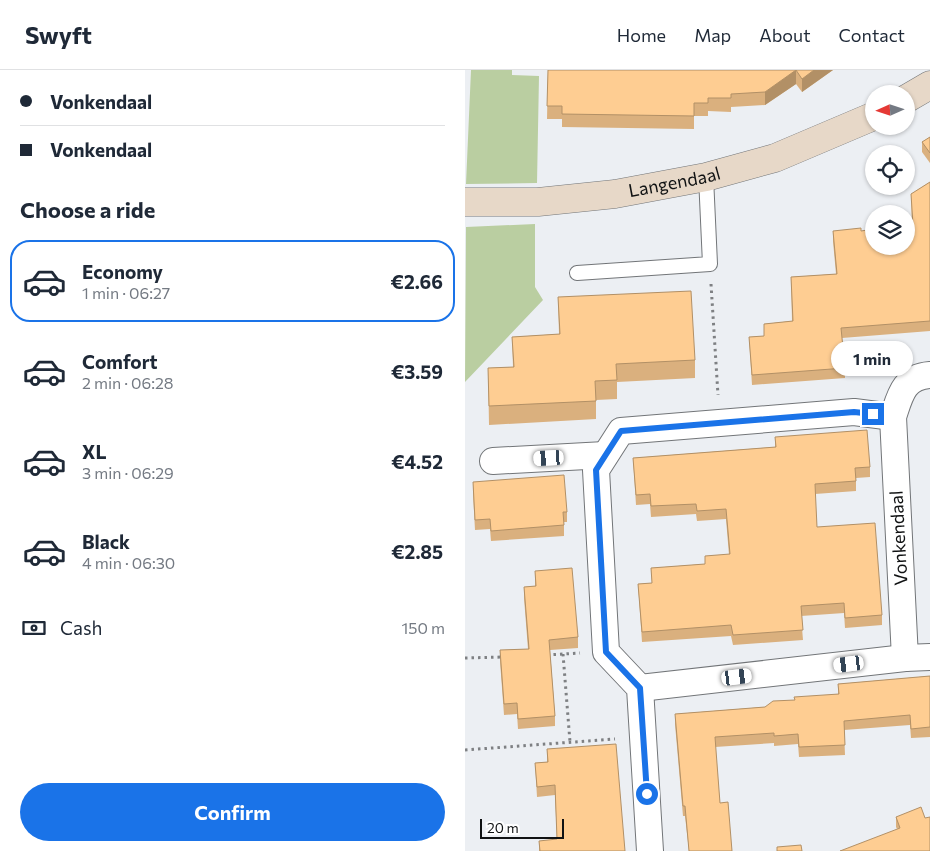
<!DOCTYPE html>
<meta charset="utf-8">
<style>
body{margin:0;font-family:Commissioner,sans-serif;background:#f6f6f7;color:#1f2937;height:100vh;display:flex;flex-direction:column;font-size:19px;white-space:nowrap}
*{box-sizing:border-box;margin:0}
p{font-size:16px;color:#747a83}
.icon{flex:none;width:28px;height:28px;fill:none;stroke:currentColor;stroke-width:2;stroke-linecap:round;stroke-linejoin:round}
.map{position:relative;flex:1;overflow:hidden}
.details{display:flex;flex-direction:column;background:#fff;width:465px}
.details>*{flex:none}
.top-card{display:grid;align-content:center;height:110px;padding:0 20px;background:#fff}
.needle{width:32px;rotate:267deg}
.tools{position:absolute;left:400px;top:15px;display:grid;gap:10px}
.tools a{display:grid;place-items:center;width:50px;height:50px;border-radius:50%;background:#fff;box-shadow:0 1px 4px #0004;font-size:25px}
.scale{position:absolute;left:15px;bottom:12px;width:84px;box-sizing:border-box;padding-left:5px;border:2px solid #101213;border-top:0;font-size:14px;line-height:18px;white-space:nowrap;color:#101213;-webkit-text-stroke:4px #fff;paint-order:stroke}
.end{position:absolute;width:22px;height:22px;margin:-11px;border:6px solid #1a73e8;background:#fff;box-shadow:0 0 0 2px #fff}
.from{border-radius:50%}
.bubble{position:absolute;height:35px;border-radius:18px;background:#fff;box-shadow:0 1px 4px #0004;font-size:16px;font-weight:700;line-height:35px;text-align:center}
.car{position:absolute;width:15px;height:30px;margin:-15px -8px;border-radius:6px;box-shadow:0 0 4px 1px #0007;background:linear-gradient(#fff 24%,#345 0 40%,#fff 0 76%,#345 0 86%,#fff 0)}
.top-card b{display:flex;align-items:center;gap:18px;height:48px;font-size:19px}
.top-card b+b{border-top:1px solid #e0e1e3}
.top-card i{width:12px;height:12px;background:#1f2937}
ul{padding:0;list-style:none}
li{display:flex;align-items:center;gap:15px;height:82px;margin:0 10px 8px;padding:0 10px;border:2px solid transparent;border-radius:20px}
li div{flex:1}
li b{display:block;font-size:19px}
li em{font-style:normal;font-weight:700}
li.on{border-color:#1a73e8}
li>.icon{width:45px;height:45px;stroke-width:1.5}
h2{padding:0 20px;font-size:22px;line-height:60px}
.pay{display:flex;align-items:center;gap:12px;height:55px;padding:0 20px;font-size:19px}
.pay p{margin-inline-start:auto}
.button{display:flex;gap:10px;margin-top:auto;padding:10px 20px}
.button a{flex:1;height:58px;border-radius:30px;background:#1a73e8;color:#fff;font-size:20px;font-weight:700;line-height:58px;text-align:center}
header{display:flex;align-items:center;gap:30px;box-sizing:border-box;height:70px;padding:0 25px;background:#fff;border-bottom:1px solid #e0e1e3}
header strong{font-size:24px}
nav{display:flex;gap:28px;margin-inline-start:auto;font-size:18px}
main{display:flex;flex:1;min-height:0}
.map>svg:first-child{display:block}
</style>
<header>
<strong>Swyft</strong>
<nav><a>Home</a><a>Map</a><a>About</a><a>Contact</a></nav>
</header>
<main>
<section class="details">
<div class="top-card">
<b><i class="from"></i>Vonkendaal</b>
<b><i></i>Vonkendaal</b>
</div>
<h2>Choose a ride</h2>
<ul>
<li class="on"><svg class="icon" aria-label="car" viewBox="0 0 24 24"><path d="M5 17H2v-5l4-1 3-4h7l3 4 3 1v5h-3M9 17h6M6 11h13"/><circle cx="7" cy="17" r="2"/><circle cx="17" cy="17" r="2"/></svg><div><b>Economy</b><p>1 min · 06:27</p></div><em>€2.66</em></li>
<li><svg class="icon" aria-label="car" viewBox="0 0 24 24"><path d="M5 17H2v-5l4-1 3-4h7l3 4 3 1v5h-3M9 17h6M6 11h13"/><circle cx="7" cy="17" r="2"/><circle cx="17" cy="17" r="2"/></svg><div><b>Comfort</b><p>2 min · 06:28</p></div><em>€3.59</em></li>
<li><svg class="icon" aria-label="car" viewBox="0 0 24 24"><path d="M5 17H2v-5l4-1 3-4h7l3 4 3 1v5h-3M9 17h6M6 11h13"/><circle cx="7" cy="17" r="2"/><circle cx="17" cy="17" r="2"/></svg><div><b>XL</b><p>3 min · 06:29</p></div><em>€4.52</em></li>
<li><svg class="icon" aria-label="car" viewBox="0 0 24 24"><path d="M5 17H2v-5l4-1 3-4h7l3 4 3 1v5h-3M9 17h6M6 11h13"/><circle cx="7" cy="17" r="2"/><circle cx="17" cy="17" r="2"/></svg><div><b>Black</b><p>4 min · 06:30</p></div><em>€2.85</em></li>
</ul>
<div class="pay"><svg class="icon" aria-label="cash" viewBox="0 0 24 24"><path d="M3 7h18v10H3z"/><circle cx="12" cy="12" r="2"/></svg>Cash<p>150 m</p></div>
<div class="button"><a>Confirm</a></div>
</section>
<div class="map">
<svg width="465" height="781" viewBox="0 0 465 781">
<rect width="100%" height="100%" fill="#eceff3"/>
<g fill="#bacea1">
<polygon points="6,0 47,0 47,5 74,6 72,113 1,114"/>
<polygon points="70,154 70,217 78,230 0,312 1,157"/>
</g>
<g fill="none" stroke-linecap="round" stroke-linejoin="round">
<g stroke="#727578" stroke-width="16">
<polyline id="lane" points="112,203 245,194 241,107"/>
</g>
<g stroke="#727578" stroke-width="28">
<g id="street">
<polyline points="28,391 140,385"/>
<path d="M440,588L428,347C435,326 438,307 465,305"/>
<polyline points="175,618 440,588 465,587"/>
<polyline points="185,781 175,618 141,582 131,400 156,361 389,342 428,347"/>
</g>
</g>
<g stroke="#727578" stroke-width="29">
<g id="secondary">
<polyline points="441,29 465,15"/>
<path id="s1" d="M0,132H73L150,124L241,107L310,88L409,46"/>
</g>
</g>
<g stroke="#7e8083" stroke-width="3" stroke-dasharray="2.5 4" stroke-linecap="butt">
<polyline points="246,214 253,325"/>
<polyline points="98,584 105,672"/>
<polyline points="82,585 115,583"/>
<polyline points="0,588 38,587"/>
<polyline points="0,680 150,669"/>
</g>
<use href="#lane" stroke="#fff" stroke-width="14"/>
<use href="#street" stroke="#fff" stroke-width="26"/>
<use href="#secondary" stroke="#e7d8c8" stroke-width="28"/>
</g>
<g fill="#dab07e">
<polygon points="83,0 368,0 337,22 331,14 300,35 266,37 266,42 243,41 243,46 229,46 229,59 97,57 97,49 82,49"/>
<polygon points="465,67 465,93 457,82 457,72"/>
<polygon points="465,112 465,261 377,268 380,298 380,308 287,315 284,267 299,266 299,254 327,251 326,207 371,204 368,171 368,161 396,161 447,155 446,124"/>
<polygon points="93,227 230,290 230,308 152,312 152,329 131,330 131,349 24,355 23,298 48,297 47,267 94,264"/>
<polygon points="310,367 405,397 405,407 391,408 391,421 350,424 352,457 417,545 417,555 380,558 379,543 336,546 338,570 268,575 266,566 177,572 173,514 187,513 186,498 240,494 240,486 264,485 261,449 232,451 231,444 186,447 185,434 171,435 168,388 310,377"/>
<polygon points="8,412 102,442 102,452 99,452 99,466 26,471 25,459 10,460 8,423"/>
<polygon points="70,501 113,567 113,578 85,580 90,646 90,656 53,659 52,644 39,645 35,591 35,580 63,579 59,528 59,517 70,516"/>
<polygon points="465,606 465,667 446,668 445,655 379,660 380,685 334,687 333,674 309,676 309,673 250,677 255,733 267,781 224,781 220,746 218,746 210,654 210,644 300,637 330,630 373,624 373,614"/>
<polygon points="82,679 160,781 74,781 74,771 92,770 90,725 72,727 70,693 82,692"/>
<polygon points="431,747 460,748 432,759 431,757"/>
</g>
<g fill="#b29066">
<polygon points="331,0 331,14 300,35 300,22"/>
<polygon points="349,0 368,0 337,22 337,9"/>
</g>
<g fill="#fecd92" stroke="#b29066">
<polygon points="83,0 349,0 337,9 331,0 300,22 266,24 266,28 243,28 243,33 229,33 229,46 97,44 97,36 82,36"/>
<polygon points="465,67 465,83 457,72"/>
<polygon points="465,112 465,251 376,258 380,298 287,305 284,267 299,266 299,254 328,251 326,207 372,204 368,161 396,158 396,161 409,159 409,176 441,176 441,156 448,155 446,124"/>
<polygon points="226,221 230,290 151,294 152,310 130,311 131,331 24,336 23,298 49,297 47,267 95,264 93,227"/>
<polygon points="402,360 405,397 390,398 391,411 350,414 352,457 410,453 417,545 380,548 379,533 336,536 338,560 268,565 266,555 177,562 173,514 187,513 186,498 240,494 240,486 265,484 261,439 232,441 231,434 186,436 185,424 171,425 168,388 311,377 310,367"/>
<polygon points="99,405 102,442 98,442 99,455 26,461 25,449 10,450 8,412"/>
<polygon points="107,498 113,567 84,570 90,646 53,649 52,633 39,634 35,580 64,579 59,517 71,516 70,501"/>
<polygon points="465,606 465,657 446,659 445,645 379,651 380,675 334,677 333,664 309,666 309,663 250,667 255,733 263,732 267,781 224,781 220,736 218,736 210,644 300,637 308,631 330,630 329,627 374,624 373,614"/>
<polygon points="151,674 160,781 75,781 74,771 92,769 90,715 72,717 70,693 83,692 82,679"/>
<polygon points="456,737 460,748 465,747 465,781 375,781 435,758 431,747"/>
<polygon points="336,775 337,781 312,781 312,777"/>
</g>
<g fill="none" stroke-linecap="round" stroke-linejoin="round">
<polyline stroke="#1a73e8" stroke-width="6" points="182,724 175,618 141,582 131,400 156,361 389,342 408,344"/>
</g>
<g text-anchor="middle" stroke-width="5" stroke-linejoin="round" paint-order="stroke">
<g font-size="18" fill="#101213" stroke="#fff">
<text dy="6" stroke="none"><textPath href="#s1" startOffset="211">Langendaal</textPath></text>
<text transform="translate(434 468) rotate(-93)" y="6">Vonkendaal</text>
</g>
</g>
</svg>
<div class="tools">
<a><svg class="needle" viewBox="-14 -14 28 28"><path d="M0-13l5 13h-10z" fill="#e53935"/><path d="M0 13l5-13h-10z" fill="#747a83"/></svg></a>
<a><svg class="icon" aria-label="locate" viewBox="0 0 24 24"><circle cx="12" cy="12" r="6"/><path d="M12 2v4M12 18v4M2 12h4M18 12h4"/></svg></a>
<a><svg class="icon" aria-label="layers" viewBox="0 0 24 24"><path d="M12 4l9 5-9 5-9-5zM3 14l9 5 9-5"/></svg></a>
</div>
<div class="scale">20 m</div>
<i class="end from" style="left:182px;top:724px"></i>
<i class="end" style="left:408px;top:344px"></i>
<div class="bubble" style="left:366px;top:271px;width:82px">1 min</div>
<i class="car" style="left:84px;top:388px;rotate:267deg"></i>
<i class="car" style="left:384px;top:594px;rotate:263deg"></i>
<i class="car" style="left:272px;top:607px;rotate:83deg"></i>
</div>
</main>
